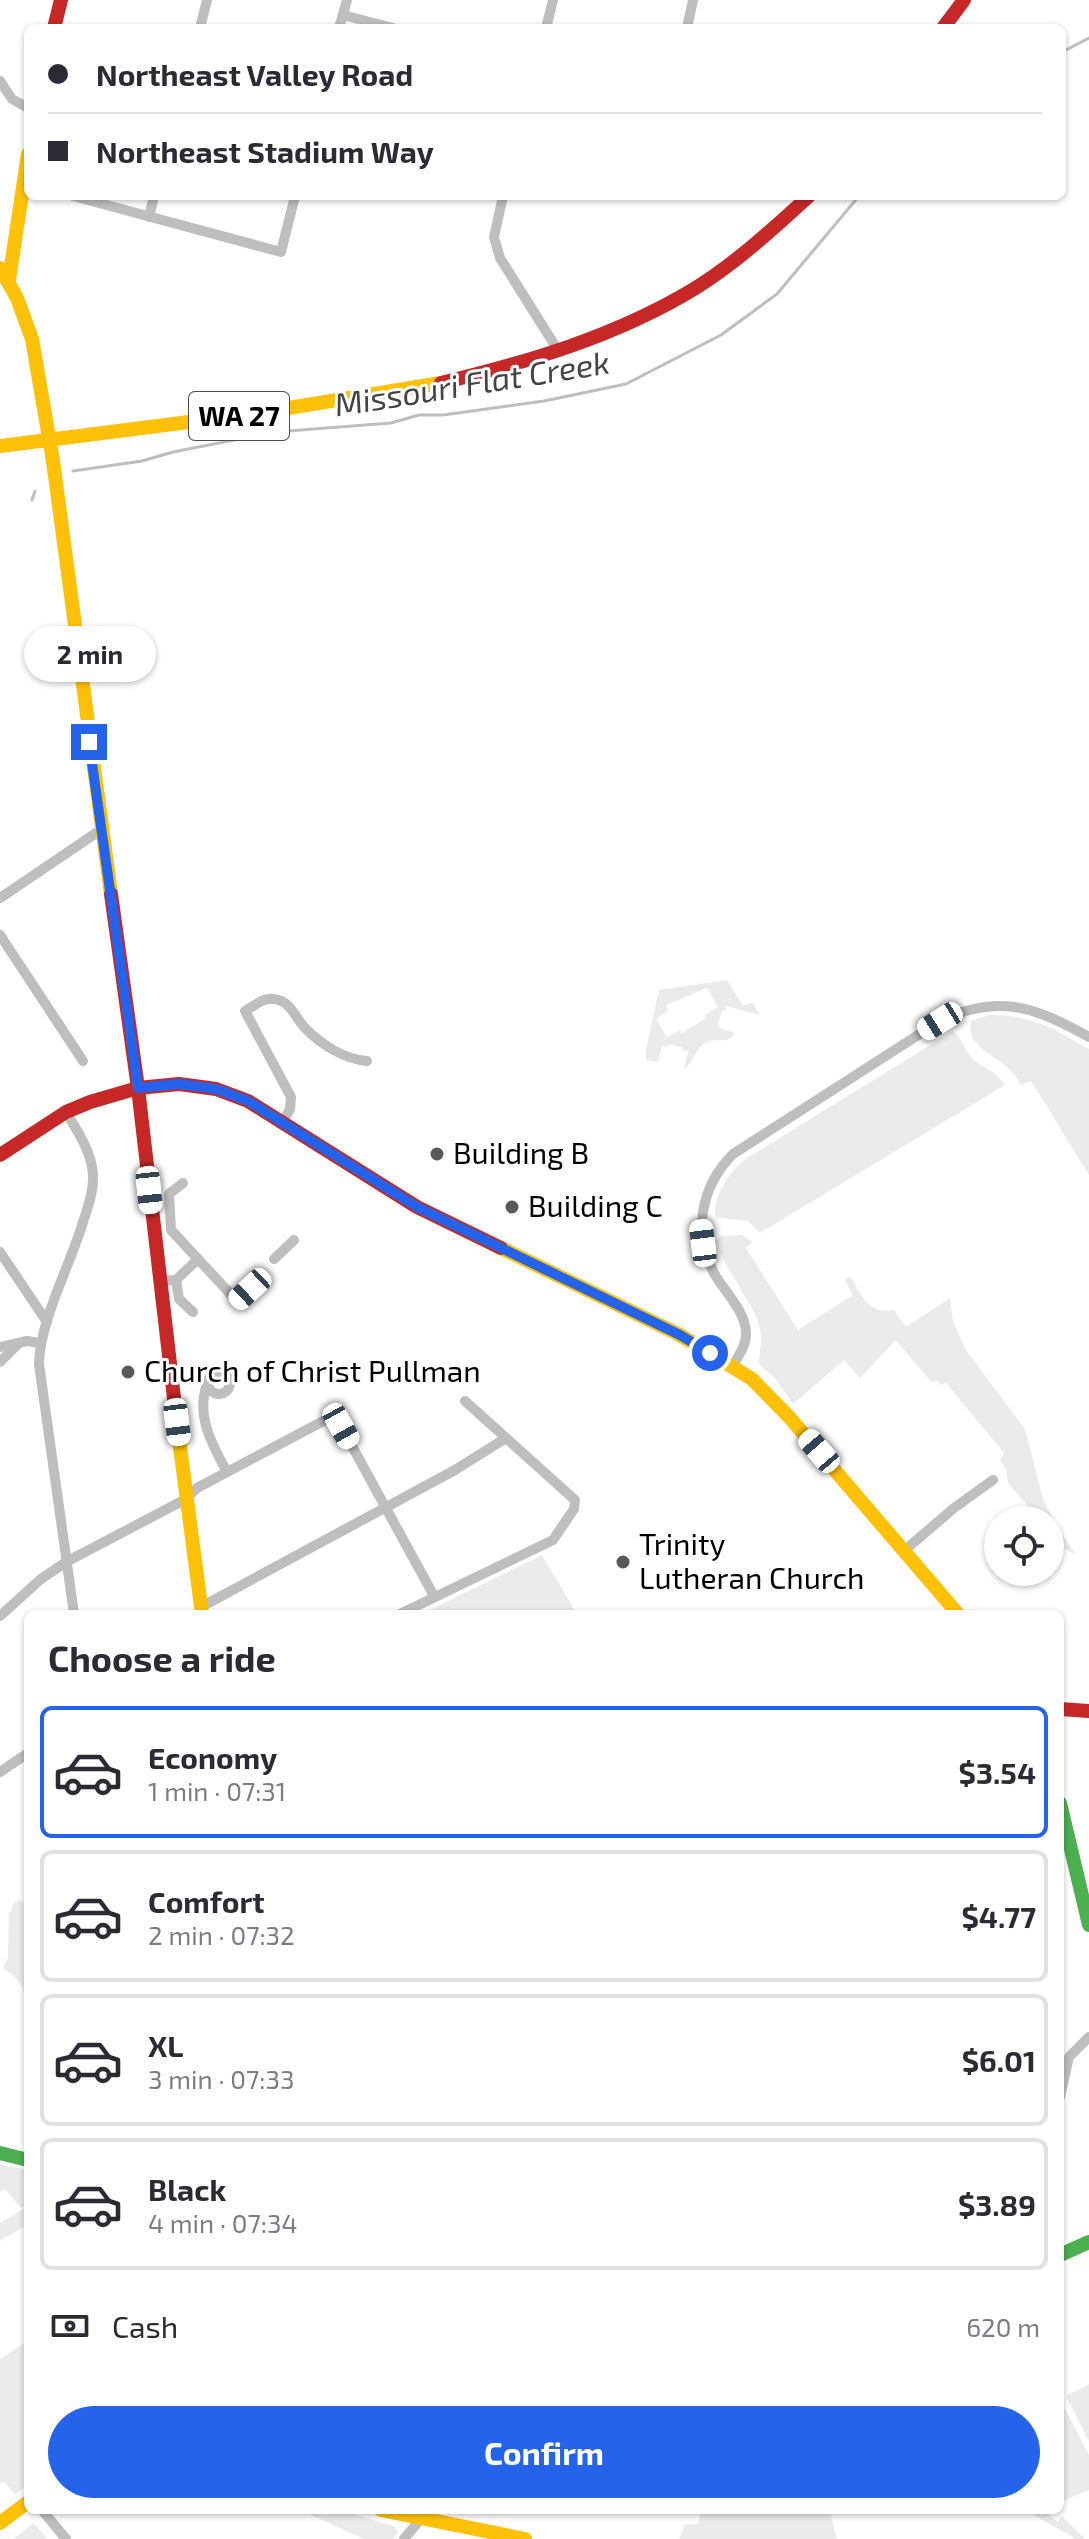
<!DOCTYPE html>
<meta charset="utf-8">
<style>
body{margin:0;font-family:"Exo 2",sans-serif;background:#f2f2f3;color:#2b2b33;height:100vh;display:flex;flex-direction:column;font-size:30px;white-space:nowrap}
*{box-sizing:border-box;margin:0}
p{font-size:26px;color:#7c7c81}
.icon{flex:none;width:44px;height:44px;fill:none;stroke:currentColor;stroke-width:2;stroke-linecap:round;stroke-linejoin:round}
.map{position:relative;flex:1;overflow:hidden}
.drawer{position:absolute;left:24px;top:1610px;width:1040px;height:904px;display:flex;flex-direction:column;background:#fff;border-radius:12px;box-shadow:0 2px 6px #0004}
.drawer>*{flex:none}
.top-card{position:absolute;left:24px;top:24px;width:1042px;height:176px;border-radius:12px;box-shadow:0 2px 6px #0004;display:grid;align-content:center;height:176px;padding:0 24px;background:#fff}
.controls{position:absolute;left:984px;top:1506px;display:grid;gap:16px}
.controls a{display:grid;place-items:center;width:80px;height:80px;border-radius:50%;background:#fff;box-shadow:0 2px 6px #0004;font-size:40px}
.end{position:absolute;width:36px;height:36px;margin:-18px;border:10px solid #2563eb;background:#fff;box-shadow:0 0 0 4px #fff}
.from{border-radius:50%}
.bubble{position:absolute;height:56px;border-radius:28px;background:#fff;box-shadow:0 2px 6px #0004;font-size:26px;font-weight:700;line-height:56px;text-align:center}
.car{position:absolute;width:24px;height:48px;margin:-24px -12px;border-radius:10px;box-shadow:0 0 6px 2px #0007;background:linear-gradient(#fff 24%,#345 0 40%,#fff 0 76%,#345 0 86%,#fff 0)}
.top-card b{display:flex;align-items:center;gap:28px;height:76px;font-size:30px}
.top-card b+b{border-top:2px solid #e1e1e2}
.top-card i{width:20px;height:20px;background:#2b2b33}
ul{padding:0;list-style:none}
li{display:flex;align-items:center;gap:24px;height:132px;margin:0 16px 12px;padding:0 8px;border:4px solid #e1e1e2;border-radius:12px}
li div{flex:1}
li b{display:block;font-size:30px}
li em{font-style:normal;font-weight:700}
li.selected{border-color:#2563eb}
li>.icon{width:72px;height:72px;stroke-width:1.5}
h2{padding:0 24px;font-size:36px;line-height:96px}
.pay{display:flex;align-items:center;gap:20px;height:88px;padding:0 24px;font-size:30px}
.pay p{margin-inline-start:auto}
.cta{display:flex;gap:16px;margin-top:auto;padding:16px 24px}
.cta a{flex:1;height:92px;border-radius:48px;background:#2563eb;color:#fff;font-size:32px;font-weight:700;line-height:92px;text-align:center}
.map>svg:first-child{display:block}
</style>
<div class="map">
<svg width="1089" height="2539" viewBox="0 0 1089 2539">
<rect width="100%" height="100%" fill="#fff"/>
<g fill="#ebebeb" fill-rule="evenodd">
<path d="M727,980L743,1006L752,1002L760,1015L726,1006L725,1011H722L718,1024L720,1028L735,1033C727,1046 718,1036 705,1043C694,1050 695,1062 684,1069L688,1052L682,1050V1047L669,1044L668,1047L662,1046L658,1062L646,1060V1049L659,990ZM707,988L718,1007L705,1015L706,1018L682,1033L680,1030L667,1037L656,1019L668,1011L666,1005Z"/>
<path d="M989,1015C1034,1016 1051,1027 1089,1049V1175L1031,1081L1021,1085C1018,1080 1014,1074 1009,1069C993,1053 966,1047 971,1021Z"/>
<path d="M953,1031C963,1038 964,1051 973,1059C984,1069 996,1071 1005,1085L760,1233L748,1221L715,1217C714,1193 729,1172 747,1158Z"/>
<path d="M742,1235L753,1242L746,1248L798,1330L853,1295L845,1280L850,1276C864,1297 867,1314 894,1310L906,1327L950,1298L953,1321L966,1350L1025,1429L1043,1499L1058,1529L1076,1555L1066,1550L1050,1532V1520H1040L1008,1483L1006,1469L1000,1460L1004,1453L946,1383L941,1385L936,1380L932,1383L896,1340L860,1378L844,1360L793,1404L775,1378L759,1364C759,1354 762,1343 761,1333C756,1304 725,1273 716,1241L720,1236Z"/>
<polygon points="542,1555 577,1614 422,1614"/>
<polygon points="19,1900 28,1904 28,2017 23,1988 15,1977 3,1968 8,1957 9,1915 14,1903"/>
<polygon points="0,2164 28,2170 28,2205 21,2208 5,2189 0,2192"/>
<polygon points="28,2206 28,2224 0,2241 0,2223"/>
<polygon points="28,2341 28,2484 15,2495 5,2482 0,2483 0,2359"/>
<polygon points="1089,2384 1089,2441 1066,2396"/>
<polygon points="1060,2400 1089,2455 1089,2490 1060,2502"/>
<polygon points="300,2510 340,2510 396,2527 398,2532 393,2539 364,2539"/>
<polygon points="701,2510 834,2510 831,2517 837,2539 679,2539 685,2524 698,2524"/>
<polygon points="1025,2510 1042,2510 1058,2522 1062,2516 1085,2539 1076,2539"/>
<polygon points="34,2523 47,2539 13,2539"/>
</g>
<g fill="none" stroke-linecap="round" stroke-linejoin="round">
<g stroke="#bebebe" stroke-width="3">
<polyline points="1062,52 1089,38"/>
<polyline points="73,471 142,461 173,452 275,432 391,423 419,415 443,415 544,401 626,384 721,335 777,294 859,196"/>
<polyline points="32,500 35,491"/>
</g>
<g stroke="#bebebe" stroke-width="10">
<polyline points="343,15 393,28"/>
<polyline points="200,28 207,0"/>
<polyline points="339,28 347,0"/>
<polyline points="546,28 553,0"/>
<polyline points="687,28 693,0"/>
<polyline points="0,81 12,99 28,108"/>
<polyline points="73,196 281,252 295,196"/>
<polyline points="503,196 494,237 500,258 559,352"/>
<polyline points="149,217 154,196"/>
<polyline points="0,898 102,829"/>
<polyline points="0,935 83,1061"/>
<path d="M66,1112C78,1132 91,1151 93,1174C94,1191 88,1207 83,1222C70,1266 40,1320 39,1364L74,1614"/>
<path d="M283,1121L290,1109L291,1097L245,1011C254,1006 264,997 274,999C291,1001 295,1018 306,1029C322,1045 344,1059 367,1061"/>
<polyline points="183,1183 169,1194 171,1230 237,1301 262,1277"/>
<polyline points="0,1252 47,1322"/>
<polyline points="274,1259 294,1240"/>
<polyline points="176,1280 179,1299 193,1312"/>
<polyline points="159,1281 176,1280 198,1259"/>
<polyline points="0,1347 27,1341 40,1343"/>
<polyline points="0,1362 18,1344"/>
<path d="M733,1366C739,1355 747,1344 746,1332C745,1312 727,1294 717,1278C691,1237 700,1187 733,1154L940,1021C998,993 1035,1007 1089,1037"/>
<circle cx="219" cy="1383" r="11"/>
<path d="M209,1379C194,1412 211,1443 227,1472"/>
<polyline points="905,1550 954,1508 993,1480"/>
<polyline points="201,1607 455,1470 506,1438"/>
<polyline points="400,1614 553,1540 574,1509 575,1500 465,1401"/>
<polyline points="0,1616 41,1579 66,1562 186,1499 197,1488 329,1418 341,1426 434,1596"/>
<polyline points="0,1772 28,1753"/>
<polyline points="1060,2097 1069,2057 1089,2037"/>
<polyline points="42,2510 66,2539"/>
<polyline points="404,2539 428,2510"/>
</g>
<g stroke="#4caf50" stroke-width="14">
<polyline points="1060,1803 1089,1925"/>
<polyline points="0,2153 28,2160"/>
<polyline points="1060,2255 1089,2242"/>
</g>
<g stroke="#ffc107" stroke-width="14">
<polyline points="0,268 17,298 32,339 53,461 111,894"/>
<polyline points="9,280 28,154"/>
<polyline points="0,446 252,414 441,383"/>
<polyline points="501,1248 680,1335 752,1379 790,1418 958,1614"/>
<polyline points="177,1424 202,1614"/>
<polyline points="381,2510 525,2539"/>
<polyline points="0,2523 28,2502"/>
</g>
<g stroke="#c62828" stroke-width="14">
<polyline points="54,28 61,0"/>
<polyline points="943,28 964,0"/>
<path d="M441,383C529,362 616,336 694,289C736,263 773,229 809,196"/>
<polyline points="111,894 138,1088 177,1424"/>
<polyline points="0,1155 66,1112 90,1102 138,1088 179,1084 216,1089 248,1101 417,1207 501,1248"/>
<polyline points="1060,1709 1089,1711"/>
</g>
</g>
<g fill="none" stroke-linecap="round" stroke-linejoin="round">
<polyline stroke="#2563eb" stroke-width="10" points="89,742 138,1088 179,1084 216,1089 248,1101 417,1207 680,1335 710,1353"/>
</g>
<g fill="#595959" stroke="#fff" stroke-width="3">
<circle cx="437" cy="1154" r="8"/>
<circle cx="512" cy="1207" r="8"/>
<circle cx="128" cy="1372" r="8"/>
<circle cx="623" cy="1562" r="8"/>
</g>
<g text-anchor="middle" stroke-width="6" stroke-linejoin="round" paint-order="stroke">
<rect fill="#fff" stroke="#4c4c4c" stroke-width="2" x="189" y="392" width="100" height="48" rx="6"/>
<g font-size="28" font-weight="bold" fill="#000">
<text x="239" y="426">WA 27</text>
</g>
<g font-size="30" fill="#000" stroke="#fff" text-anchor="start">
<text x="453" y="1164">Building B</text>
<text x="528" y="1217">Building C</text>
<text x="144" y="1382">Church of Christ Pullman</text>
<text x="639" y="1555">Trinity<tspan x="639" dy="34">Lutheran Church</tspan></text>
</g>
<g font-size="32" font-style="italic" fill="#434343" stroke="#fff">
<text transform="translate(472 384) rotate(-9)" y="11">Missouri Flat Creek</text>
</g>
</g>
</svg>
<div class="controls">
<a><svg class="icon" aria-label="locate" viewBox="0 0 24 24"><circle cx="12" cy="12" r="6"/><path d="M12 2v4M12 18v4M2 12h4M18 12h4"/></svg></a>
</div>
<i class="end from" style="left:710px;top:1353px"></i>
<i class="end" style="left:89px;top:742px"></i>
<div class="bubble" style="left:24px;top:626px;width:132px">2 min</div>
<i class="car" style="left:940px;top:1021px;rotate:238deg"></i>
<i class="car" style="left:149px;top:1190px;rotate:174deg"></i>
<i class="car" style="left:703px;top:1243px;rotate:353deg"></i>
<i class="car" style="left:250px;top:1289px;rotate:227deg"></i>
<i class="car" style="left:177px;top:1422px;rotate:173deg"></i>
<i class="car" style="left:341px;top:1426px;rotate:151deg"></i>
<i class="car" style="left:819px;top:1451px;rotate:319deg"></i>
<div class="top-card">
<b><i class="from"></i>Northeast Valley Road</b>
<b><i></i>Northeast Stadium Way</b>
</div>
<section class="drawer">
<h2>Choose a ride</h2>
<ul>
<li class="selected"><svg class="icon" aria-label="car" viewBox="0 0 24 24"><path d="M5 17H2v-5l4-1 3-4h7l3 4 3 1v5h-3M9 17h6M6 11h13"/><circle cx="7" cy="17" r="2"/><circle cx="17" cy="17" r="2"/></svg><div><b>Economy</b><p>1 min · 07:31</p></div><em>$3.54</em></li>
<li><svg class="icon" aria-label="car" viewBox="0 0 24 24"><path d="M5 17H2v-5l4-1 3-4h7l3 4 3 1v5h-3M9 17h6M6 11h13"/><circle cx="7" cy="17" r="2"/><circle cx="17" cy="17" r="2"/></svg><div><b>Comfort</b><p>2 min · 07:32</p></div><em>$4.77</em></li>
<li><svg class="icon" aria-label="car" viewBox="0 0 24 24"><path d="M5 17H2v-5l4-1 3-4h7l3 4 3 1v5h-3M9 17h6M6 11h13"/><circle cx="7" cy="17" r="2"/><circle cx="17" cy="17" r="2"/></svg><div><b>XL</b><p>3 min · 07:33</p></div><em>$6.01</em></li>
<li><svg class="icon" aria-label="car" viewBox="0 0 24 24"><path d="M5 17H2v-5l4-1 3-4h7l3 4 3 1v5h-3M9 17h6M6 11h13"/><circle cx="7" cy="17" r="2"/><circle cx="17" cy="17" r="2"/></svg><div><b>Black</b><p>4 min · 07:34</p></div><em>$3.89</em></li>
</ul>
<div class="pay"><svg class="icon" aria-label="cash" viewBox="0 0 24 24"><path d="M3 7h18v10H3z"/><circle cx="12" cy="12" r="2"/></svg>Cash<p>620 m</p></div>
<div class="cta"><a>Confirm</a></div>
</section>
</div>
